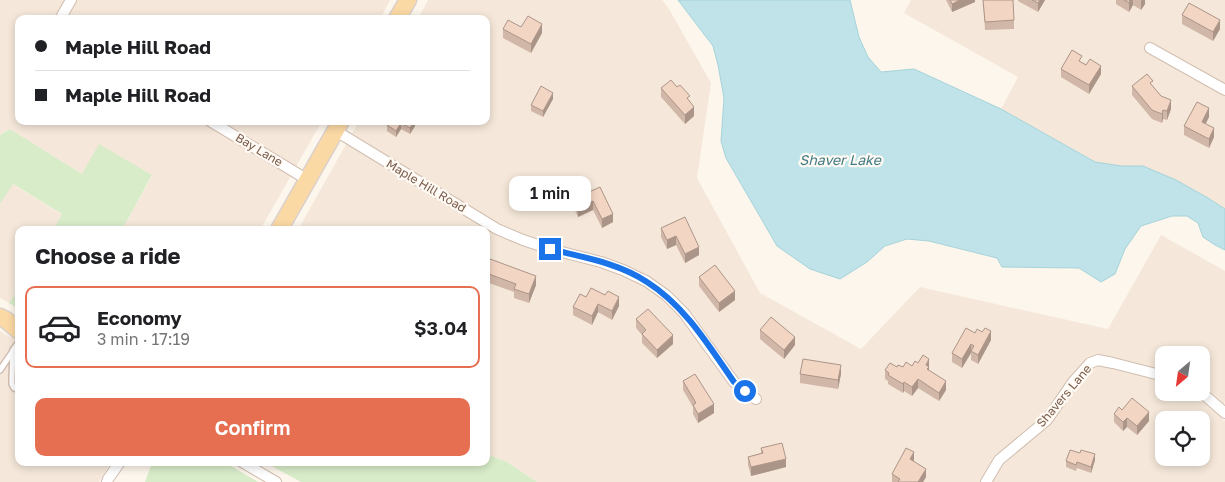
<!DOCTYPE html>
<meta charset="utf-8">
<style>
body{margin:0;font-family:"Golos Text",sans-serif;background:#f6f6f6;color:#202124;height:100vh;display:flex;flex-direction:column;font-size:19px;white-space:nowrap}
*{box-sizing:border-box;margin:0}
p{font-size:16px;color:#757577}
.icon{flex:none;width:28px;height:28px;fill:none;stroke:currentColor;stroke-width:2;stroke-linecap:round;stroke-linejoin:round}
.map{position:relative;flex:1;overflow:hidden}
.drawer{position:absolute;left:15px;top:226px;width:475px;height:240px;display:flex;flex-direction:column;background:#fff;border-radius:10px;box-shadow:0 2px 8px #0003}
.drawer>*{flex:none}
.top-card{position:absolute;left:15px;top:15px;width:475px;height:110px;border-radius:10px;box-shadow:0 2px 8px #0003;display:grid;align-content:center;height:110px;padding:0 20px;background:#fff}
.needle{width:32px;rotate:209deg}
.tools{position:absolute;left:1155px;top:346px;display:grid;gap:10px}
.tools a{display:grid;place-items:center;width:55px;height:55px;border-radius:10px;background:#fff;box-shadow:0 2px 8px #0003;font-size:25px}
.end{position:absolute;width:22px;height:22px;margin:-11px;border:6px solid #1a73e8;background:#fff;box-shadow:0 0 0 2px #fff}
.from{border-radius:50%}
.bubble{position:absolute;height:35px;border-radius:10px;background:#fff;box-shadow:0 2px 8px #0003;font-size:16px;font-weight:600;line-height:35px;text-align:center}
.top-card b{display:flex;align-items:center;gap:18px;height:48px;font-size:19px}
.top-card b+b{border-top:1px solid #e0e0e0}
.top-card i{width:12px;height:12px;background:#202124}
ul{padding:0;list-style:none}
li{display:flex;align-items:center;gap:15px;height:82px;margin:0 10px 8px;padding:0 10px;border:2px solid transparent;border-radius:10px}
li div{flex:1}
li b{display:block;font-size:19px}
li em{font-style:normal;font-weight:600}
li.current{border-color:#e76f51}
li>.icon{width:45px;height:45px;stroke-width:1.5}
h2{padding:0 20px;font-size:22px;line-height:60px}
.primary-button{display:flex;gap:10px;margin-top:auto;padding:10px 20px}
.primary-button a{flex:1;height:58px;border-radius:10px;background:#e76f51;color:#fff;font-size:20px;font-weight:600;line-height:58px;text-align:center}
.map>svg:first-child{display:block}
</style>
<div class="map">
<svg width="1225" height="482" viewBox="0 0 1225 482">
<rect width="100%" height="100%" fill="#fdf6ec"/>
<g fill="#f5e8da" fill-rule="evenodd">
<polygon points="0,0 390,0 380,19 19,19 19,121 322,121 260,230 122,230 152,176 82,174 10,129 0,135"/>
<path d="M428,0H662L669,9L711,83L697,178L760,293L861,349L920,287L1108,329L1161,235L1225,271V400L1222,419L1225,421V482H537L507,462L486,454V230H298L359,121H486V19H418ZM1164,355H1201V392H1164ZM1164,420H1201V458H1164Z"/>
<polygon points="911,0 1225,0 1225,209 1208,198 1143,166 1121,166 1095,162 1001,109 1018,77 904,13"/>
<polygon points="12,184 63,215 53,230 19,230 19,288 9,303 0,298 0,204"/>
<polygon points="0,331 19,342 19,462 110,463 99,482 0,482"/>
</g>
<g fill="#d8ecc9">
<polygon points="10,129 82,174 99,144 152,175 122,230 53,230 62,214 13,184 0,204 0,135"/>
<polygon points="19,288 19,309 9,303"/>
<polygon points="486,454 507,462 537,482 301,482 266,463 486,462"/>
<polygon points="152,463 226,463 258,482 145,482"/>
</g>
<polygon fill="#bfe3e8" stroke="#a5d3da" points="678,0 850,0 859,37 868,57 881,72 914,69 1001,109 1095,162 1121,166 1143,166 1176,180 1208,198 1225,209 1225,250 1215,245 1203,237 1198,223 1187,216 1172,216 1141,226 1125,249 1115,274 1101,282 1079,268 1002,267 997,258 929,241 907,239 885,246 867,262 840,279 810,269 777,246 726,158 721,141 724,98 718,65 713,46"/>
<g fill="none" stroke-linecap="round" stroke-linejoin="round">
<g stroke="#d1beb0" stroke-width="8">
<g id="lane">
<polyline points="19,342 13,350 12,378 12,384 14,388 19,390"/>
<polyline points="0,370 13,351"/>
</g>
</g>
<g stroke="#d1beb0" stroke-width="12">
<g id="street">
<polyline points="60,19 71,0"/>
<polyline points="1150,48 1225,90"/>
<polyline points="210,121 308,180"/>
<polyline points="336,131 497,229 523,240 550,249 601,262 623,270 646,281 666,295 684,313 734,382 756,399"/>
<polyline points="1201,392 1225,413"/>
<polyline points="242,462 276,482"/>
<polyline points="107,482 108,479 120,462"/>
<polyline points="986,482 999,460 1047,420 1073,382 1090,363 1098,360 1113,363 1164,376"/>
</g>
</g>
<g stroke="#dad1cd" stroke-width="19">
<g id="primary">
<polyline points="397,19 408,0"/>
<polyline points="279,230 341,121"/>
<polyline points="0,317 6,320 19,331"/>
</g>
</g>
<use href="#lane" stroke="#fff" stroke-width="5"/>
<use href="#street" stroke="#fff" stroke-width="10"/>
<use href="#primary" stroke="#fbd9a5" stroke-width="16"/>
</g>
<g fill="#d1b7a8">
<polygon points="946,0 975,0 975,2 952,12"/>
<polygon points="983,0 1014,20 1014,29 985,30"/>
<polygon points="1018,0 1045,0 1038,12 1018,1"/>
<polygon points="1116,0 1145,0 1145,4 1141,10 1133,5 1129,12 1116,4"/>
<polygon points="1182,15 1220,29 1213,41 1182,24"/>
<polygon points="521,27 542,33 531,53 503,38 503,29"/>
<polygon points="1082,62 1101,74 1089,94 1061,77 1061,69"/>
<polygon points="1132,86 1153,86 1171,109 1167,120 1163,119 1162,123 1152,119 1132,95"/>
<polygon points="661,88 690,101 694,116 685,124 661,97"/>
<polygon points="553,99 543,117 531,111 531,105"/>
<polygon points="1209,117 1206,124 1214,137 1209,148 1184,135 1184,126"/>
<polygon points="415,121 415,126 410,134 401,129 396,137 387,131 387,125"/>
<polygon points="600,187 613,222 602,228 593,210 578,217 574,208 574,199"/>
<polygon points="685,217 699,255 685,263 676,245 667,249 661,237 661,228"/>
<polygon points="486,270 536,285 529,303 514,298 514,292 486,282"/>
<polygon points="699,277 735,300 719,312 699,286"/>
<polygon points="586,297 619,306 612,320 598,312 592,325 573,315 573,307"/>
<polygon points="636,319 673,344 657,358 642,343 642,335 636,328"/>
<polygon points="760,330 795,345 784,359 760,339"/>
<polygon points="975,333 991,340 978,364 971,360 971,353 962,368 952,362 952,353"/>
<polygon points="912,366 929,368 929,370 946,390 939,401 918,388 912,396 904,391 903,393 888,384 888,381 885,379 885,370 897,367 903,367"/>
<polygon points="800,374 841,374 838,389 800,383"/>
<polygon points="683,381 714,413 698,423 693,414 693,407 683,390"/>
<polygon points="1122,410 1149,421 1137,435 1127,427 1123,431 1114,422 1114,414"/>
<polygon points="761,448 786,467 751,476 748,465 748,457 761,453"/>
<polygon points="1095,460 1091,473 1077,468 1076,471 1066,467 1066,461"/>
<polygon points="914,461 926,477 923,482 892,482 892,474"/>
</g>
<g fill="#aa9588">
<polygon points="960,0 975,0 975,2 952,12 952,4"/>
<polygon points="1040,0 1045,0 1038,12 1038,3"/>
<polygon points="1130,0 1133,0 1133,5 1129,12 1129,3"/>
<polygon points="1142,0 1145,0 1145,4 1141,10 1141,1"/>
<polygon points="1220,20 1220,29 1213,41 1213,32"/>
<polygon points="542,24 542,33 531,53 531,44"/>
<polygon points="1101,66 1101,74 1089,94 1089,85"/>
<polygon points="553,93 553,99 543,117 543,111"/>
<polygon points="1171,100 1171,109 1167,120 1167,111"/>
<polygon points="694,107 694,116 685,124 685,115"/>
<polygon points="1209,108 1209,117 1202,130 1202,122"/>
<polygon points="1163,110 1163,119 1162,123 1162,114"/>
<polygon points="414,121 415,121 415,126 410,134 410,128"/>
<polygon points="401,123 401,129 396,137 396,131"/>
<polygon points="1214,128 1214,137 1209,148 1209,139"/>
<polygon points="593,201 593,210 578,217 578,208"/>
<polygon points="613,214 613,222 602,228 602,219"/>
<polygon points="676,236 676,245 667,249 667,240"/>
<polygon points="699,247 699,255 685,263 685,254"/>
<polygon points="536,276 536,285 529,303 529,294"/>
<polygon points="735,291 735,300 719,312 719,303"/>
<polygon points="619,297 619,306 612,320 612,311"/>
<polygon points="598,304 598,312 592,325 592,316"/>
<polygon points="991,331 991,340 978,364 978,355"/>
<polygon points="673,335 673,344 657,358 657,350"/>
<polygon points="795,337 795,345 784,359 784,350"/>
<polygon points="971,344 971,353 962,368 962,359"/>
<polygon points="929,359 929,375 926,365"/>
<polygon points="841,365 841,374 838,389 838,380"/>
<polygon points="918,379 918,388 912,396 912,387"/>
<polygon points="946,381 946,390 939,401 939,393"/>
<polygon points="904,382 904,391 903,393 903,384"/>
<polygon points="714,404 714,413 698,423 698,414"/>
<polygon points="1149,412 1149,421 1137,435 1137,426"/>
<polygon points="1127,418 1127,427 1123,431 1123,422"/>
<polygon points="914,452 914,461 910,468 910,459"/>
<polygon points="1095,454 1095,460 1091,473 1091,467"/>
<polygon points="786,459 786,467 751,476 751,467"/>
<polygon points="926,469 926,477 923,482 918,482"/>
</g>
<g fill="#f3d5c3" stroke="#aa9588">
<polygon points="950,0 960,0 952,4"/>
<polygon points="983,0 1013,0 1014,20 985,22"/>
<polygon points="1032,0 1040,0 1038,3"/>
<polygon points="1124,0 1130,0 1129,3"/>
<polygon points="1189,3 1220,20 1213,32 1182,15"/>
<polygon points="528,16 542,24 531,44 503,29 508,20 521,27"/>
<polygon points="1072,50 1082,56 1079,61 1086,65 1090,59 1101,66 1089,85 1061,69"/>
<polygon points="1147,74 1153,81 1150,83 1161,96 1171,100 1167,111 1163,110 1162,114 1152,110 1132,86"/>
<polygon points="671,80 677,87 680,85 690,96 687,98 694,107 685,115 661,88"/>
<polygon points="541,86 553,93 543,111 531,105"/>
<polygon points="1197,102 1209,108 1202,122 1214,128 1209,139 1184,126"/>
<polygon points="389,121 414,121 410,128 401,123 396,131 387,125"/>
<polygon points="600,187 613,214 602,219 593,201 578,208 574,199"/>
<polygon points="685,217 699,247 685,254 676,236 667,240 661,228"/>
<polygon points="490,259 536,276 529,294 514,289 516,284 486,273 486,270"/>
<polygon points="715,265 735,291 719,303 699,277"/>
<polygon points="591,288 605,295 608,291 619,297 612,311 598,304 592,316 573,307 580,294 586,297"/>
<polygon points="648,309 673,335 657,350 642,334 646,330 636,319"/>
<polygon points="771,317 795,337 784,350 760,330"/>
<polygon points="966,328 975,333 977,329 982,332 985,328 991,331 978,355 971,351 974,346 971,344 962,359 952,353"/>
<polygon points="923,355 929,359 926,365 929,367 927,369 946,381 939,393 918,379 912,387 904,382 903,384 888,375 889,373 885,370 890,363 897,367 898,365 903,367 906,362 912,366 915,361 918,363"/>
<polygon points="803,359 841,365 838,380 800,374"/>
<polygon points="695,374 714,404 698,414 693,405 696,403 683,381"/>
<polygon points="1132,398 1149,412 1137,426 1127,418 1123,422 1114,414 1119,407 1122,410"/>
<polygon points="782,443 786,459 751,467 748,457 763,453 761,448"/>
<polygon points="906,448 914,452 910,459 926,469 918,482 898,482 900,479 892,474"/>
<polygon points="1070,450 1080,453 1081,450 1095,454 1091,467 1077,462 1076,465 1066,461"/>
</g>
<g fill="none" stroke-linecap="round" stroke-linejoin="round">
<path stroke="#1a73e8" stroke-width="6" d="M550,249C582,257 619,263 647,282C685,306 709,346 734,382L745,391"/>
</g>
<g text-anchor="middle" stroke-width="4.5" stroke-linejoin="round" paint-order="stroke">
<g font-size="12" fill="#7a5c4d" stroke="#fffaf3">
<text transform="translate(259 150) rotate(31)" y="4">Bay Lane</text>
<text transform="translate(426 186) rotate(31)" y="4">Maple Hill Road</text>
<text transform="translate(1064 396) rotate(-50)" y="4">Shavers Lane</text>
</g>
<g font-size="14" font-style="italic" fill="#437c86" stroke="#fffaf3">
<text x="840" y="165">Shaver Lake</text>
</g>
</g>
</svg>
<div class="tools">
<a><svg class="needle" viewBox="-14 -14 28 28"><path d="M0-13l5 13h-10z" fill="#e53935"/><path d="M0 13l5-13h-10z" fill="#757577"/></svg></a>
<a><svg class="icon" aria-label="locate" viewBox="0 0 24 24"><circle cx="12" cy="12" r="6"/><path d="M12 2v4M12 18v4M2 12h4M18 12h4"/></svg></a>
</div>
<i class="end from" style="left:745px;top:391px"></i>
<i class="end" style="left:550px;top:249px"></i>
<div class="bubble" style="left:509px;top:176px;width:82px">1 min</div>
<div class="top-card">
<b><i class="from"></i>Maple Hill Road</b>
<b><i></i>Maple Hill Road</b>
</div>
<section class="drawer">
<h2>Choose a ride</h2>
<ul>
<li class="current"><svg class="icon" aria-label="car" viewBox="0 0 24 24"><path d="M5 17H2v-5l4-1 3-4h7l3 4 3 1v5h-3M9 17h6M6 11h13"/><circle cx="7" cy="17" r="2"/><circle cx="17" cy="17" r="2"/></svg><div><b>Economy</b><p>3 min · 17:19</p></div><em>$3.04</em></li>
</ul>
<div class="primary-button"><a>Confirm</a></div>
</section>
</div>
